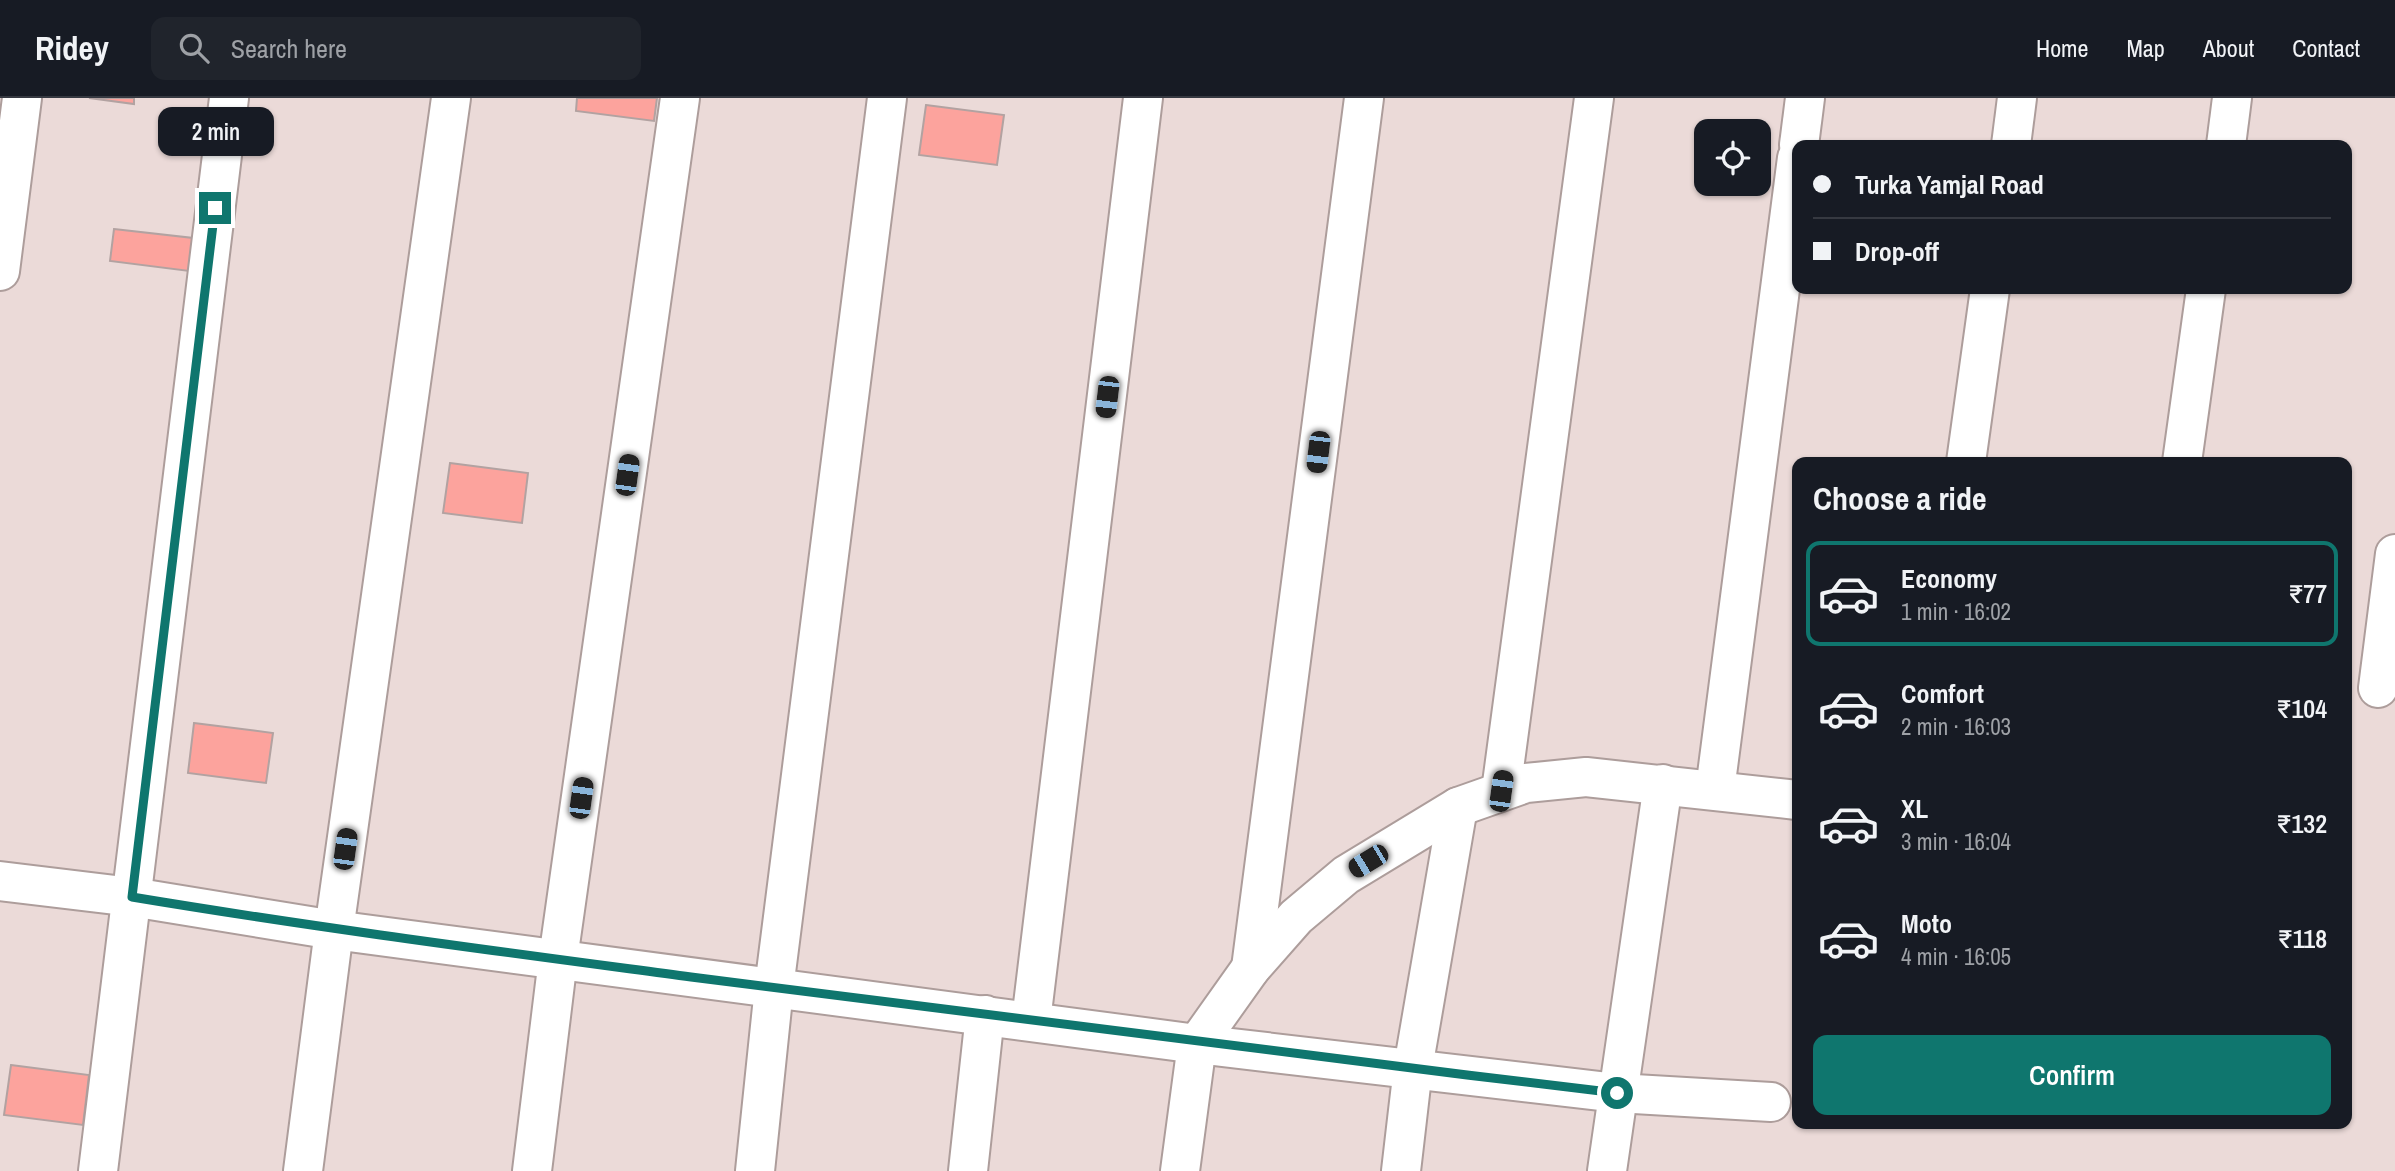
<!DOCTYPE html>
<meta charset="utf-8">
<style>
body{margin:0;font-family:"Archivo Narrow",sans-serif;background:#20242c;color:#f1f3f6;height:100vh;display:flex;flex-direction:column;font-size:26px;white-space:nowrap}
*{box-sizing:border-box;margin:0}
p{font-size:23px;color:#9ea1a6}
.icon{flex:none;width:38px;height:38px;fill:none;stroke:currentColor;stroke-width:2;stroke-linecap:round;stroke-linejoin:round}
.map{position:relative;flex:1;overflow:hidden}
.sheet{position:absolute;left:1792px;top:359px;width:560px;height:672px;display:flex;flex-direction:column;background:#171b24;border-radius:14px;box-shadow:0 2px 5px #0004}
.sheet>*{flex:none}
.guide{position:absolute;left:1792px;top:42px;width:560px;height:154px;border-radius:14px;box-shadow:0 2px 5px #0004;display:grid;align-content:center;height:154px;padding:0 21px;background:#171b24}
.fabs{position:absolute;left:1694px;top:21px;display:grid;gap:14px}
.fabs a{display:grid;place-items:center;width:77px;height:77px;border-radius:14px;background:#171b24;box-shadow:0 2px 5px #0004;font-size:35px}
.end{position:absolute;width:32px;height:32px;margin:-16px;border:9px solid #0f766e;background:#fff;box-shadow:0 0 0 4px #fff}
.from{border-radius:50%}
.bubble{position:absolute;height:49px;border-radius:14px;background:#171b24;box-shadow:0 2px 5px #0004;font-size:23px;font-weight:600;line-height:49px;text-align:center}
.car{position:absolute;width:21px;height:42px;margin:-21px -10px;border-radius:9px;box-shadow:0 0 5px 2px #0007;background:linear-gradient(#222 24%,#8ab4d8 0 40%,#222 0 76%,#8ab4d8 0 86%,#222 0)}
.guide b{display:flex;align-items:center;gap:24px;height:66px;font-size:26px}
.guide b+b{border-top:2px solid #363941}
.guide i{width:18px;height:18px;background:#f1f3f6}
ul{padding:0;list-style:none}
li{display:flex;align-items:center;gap:21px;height:105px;margin:0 14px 10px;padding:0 7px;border:4px solid transparent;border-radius:14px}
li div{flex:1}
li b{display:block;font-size:26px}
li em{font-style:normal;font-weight:600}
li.selected{border-color:#0f766e}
li>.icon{width:63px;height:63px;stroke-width:1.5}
h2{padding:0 21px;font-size:32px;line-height:84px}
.button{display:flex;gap:14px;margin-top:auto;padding:14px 21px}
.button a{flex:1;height:80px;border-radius:14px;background:#0f766e;color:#fff;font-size:28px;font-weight:600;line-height:80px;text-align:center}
header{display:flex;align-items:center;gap:42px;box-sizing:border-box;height:98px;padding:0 35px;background:#171b24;border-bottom:2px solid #363941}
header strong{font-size:33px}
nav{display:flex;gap:38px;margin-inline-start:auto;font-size:24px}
.search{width:490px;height:63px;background:#20242c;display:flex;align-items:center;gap:18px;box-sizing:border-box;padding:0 24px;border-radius:14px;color:#9ea1a6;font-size:26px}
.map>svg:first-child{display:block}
</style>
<header>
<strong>Ridey</strong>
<div class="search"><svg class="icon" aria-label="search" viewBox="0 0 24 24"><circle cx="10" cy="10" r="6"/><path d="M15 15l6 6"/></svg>Search here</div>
<nav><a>Home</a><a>Map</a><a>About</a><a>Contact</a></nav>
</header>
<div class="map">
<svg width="2395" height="1073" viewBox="0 0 2395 1073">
<rect width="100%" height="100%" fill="#ebdad8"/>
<g fill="#fca39d" stroke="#b2a2a1" stroke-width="2">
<polygon points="89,0 134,0 134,6"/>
<polygon points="577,0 657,0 654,23 576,13"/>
<polygon points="926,7 1004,17 997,67 919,57"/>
<polygon points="114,131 193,140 189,173 110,163"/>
<polygon points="450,365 528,375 522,425 443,415"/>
<polygon points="194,625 273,635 266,685 188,675"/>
<polygon points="11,967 89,977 83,1027 4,1017"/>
</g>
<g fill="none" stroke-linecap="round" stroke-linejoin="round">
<g stroke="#ad9d9b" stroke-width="42">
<g id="street">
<polyline points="1799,47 1805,0"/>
<polyline points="2011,47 2017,0"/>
<polyline points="2226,47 2232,0"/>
<polyline points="0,173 22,0"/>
<polyline points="1966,364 1990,191"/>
<polyline points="2182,364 2206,191"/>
<polyline points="2378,590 2395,456"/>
<polyline points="1715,692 1797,60"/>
<polyline points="1501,693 1594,0"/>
<polyline points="0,783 132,799 334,832 1197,946 1617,995 1771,1004"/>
<polyline points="1251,870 1364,0"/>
<polyline points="1031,923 1143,0"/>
<polyline points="98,1073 229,0"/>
<polyline points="303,1073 334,832 451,0"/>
<polyline points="532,1073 558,861 680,0"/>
<polyline points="755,1073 774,890 887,0"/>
<polyline points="968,1073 985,917"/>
<polyline points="1180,1073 1197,946 1251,870 1296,819 1346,777 1458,709 1526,685 1586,679 1797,702"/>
<polyline points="1401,1073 1413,970 1458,709"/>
<polyline points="1607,1073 1663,686"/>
</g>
</g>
<use href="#street" stroke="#fff" stroke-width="38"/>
</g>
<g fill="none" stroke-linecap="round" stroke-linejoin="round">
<path stroke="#0f766e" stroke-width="9" d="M215,110L132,799C318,830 504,854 691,879C999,920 1308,958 1617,995"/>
</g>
</svg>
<div class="fabs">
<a><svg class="icon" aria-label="locate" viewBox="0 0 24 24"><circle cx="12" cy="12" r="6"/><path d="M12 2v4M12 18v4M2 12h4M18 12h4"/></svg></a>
</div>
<i class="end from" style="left:1617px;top:995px"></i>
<i class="end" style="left:215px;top:110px"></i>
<div class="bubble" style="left:158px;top:9px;width:116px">2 min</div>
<i class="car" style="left:1107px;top:299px;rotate:187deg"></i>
<i class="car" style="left:1318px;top:354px;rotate:187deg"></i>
<i class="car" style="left:627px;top:377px;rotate:8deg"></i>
<i class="car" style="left:1501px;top:693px;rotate:8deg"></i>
<i class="car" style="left:581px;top:700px;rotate:8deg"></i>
<i class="car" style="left:345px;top:751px;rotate:8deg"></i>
<i class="car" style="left:1368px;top:763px;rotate:239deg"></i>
<div class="guide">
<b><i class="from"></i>Turka Yamjal Road</b>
<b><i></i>Drop-off</b>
</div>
<section class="sheet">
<h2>Choose a ride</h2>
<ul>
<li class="selected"><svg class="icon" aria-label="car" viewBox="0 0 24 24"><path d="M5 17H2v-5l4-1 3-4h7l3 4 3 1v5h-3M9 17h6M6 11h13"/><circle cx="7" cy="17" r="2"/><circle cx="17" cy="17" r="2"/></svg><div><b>Economy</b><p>1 min · 16:02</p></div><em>₹77</em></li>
<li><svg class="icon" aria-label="car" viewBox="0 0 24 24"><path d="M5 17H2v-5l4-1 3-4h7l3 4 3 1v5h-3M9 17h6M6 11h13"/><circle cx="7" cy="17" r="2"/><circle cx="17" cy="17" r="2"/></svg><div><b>Comfort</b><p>2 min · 16:03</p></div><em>₹104</em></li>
<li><svg class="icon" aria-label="car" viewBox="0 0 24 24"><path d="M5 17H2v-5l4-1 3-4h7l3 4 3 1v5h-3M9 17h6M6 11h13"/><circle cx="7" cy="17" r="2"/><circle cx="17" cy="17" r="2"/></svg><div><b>XL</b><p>3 min · 16:04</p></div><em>₹132</em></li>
<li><svg class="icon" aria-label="car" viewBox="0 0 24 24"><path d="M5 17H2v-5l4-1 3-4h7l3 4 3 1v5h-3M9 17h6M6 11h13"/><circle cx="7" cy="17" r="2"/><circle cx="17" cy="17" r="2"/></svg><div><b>Moto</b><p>4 min · 16:05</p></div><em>₹118</em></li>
</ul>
<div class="button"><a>Confirm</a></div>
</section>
</div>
